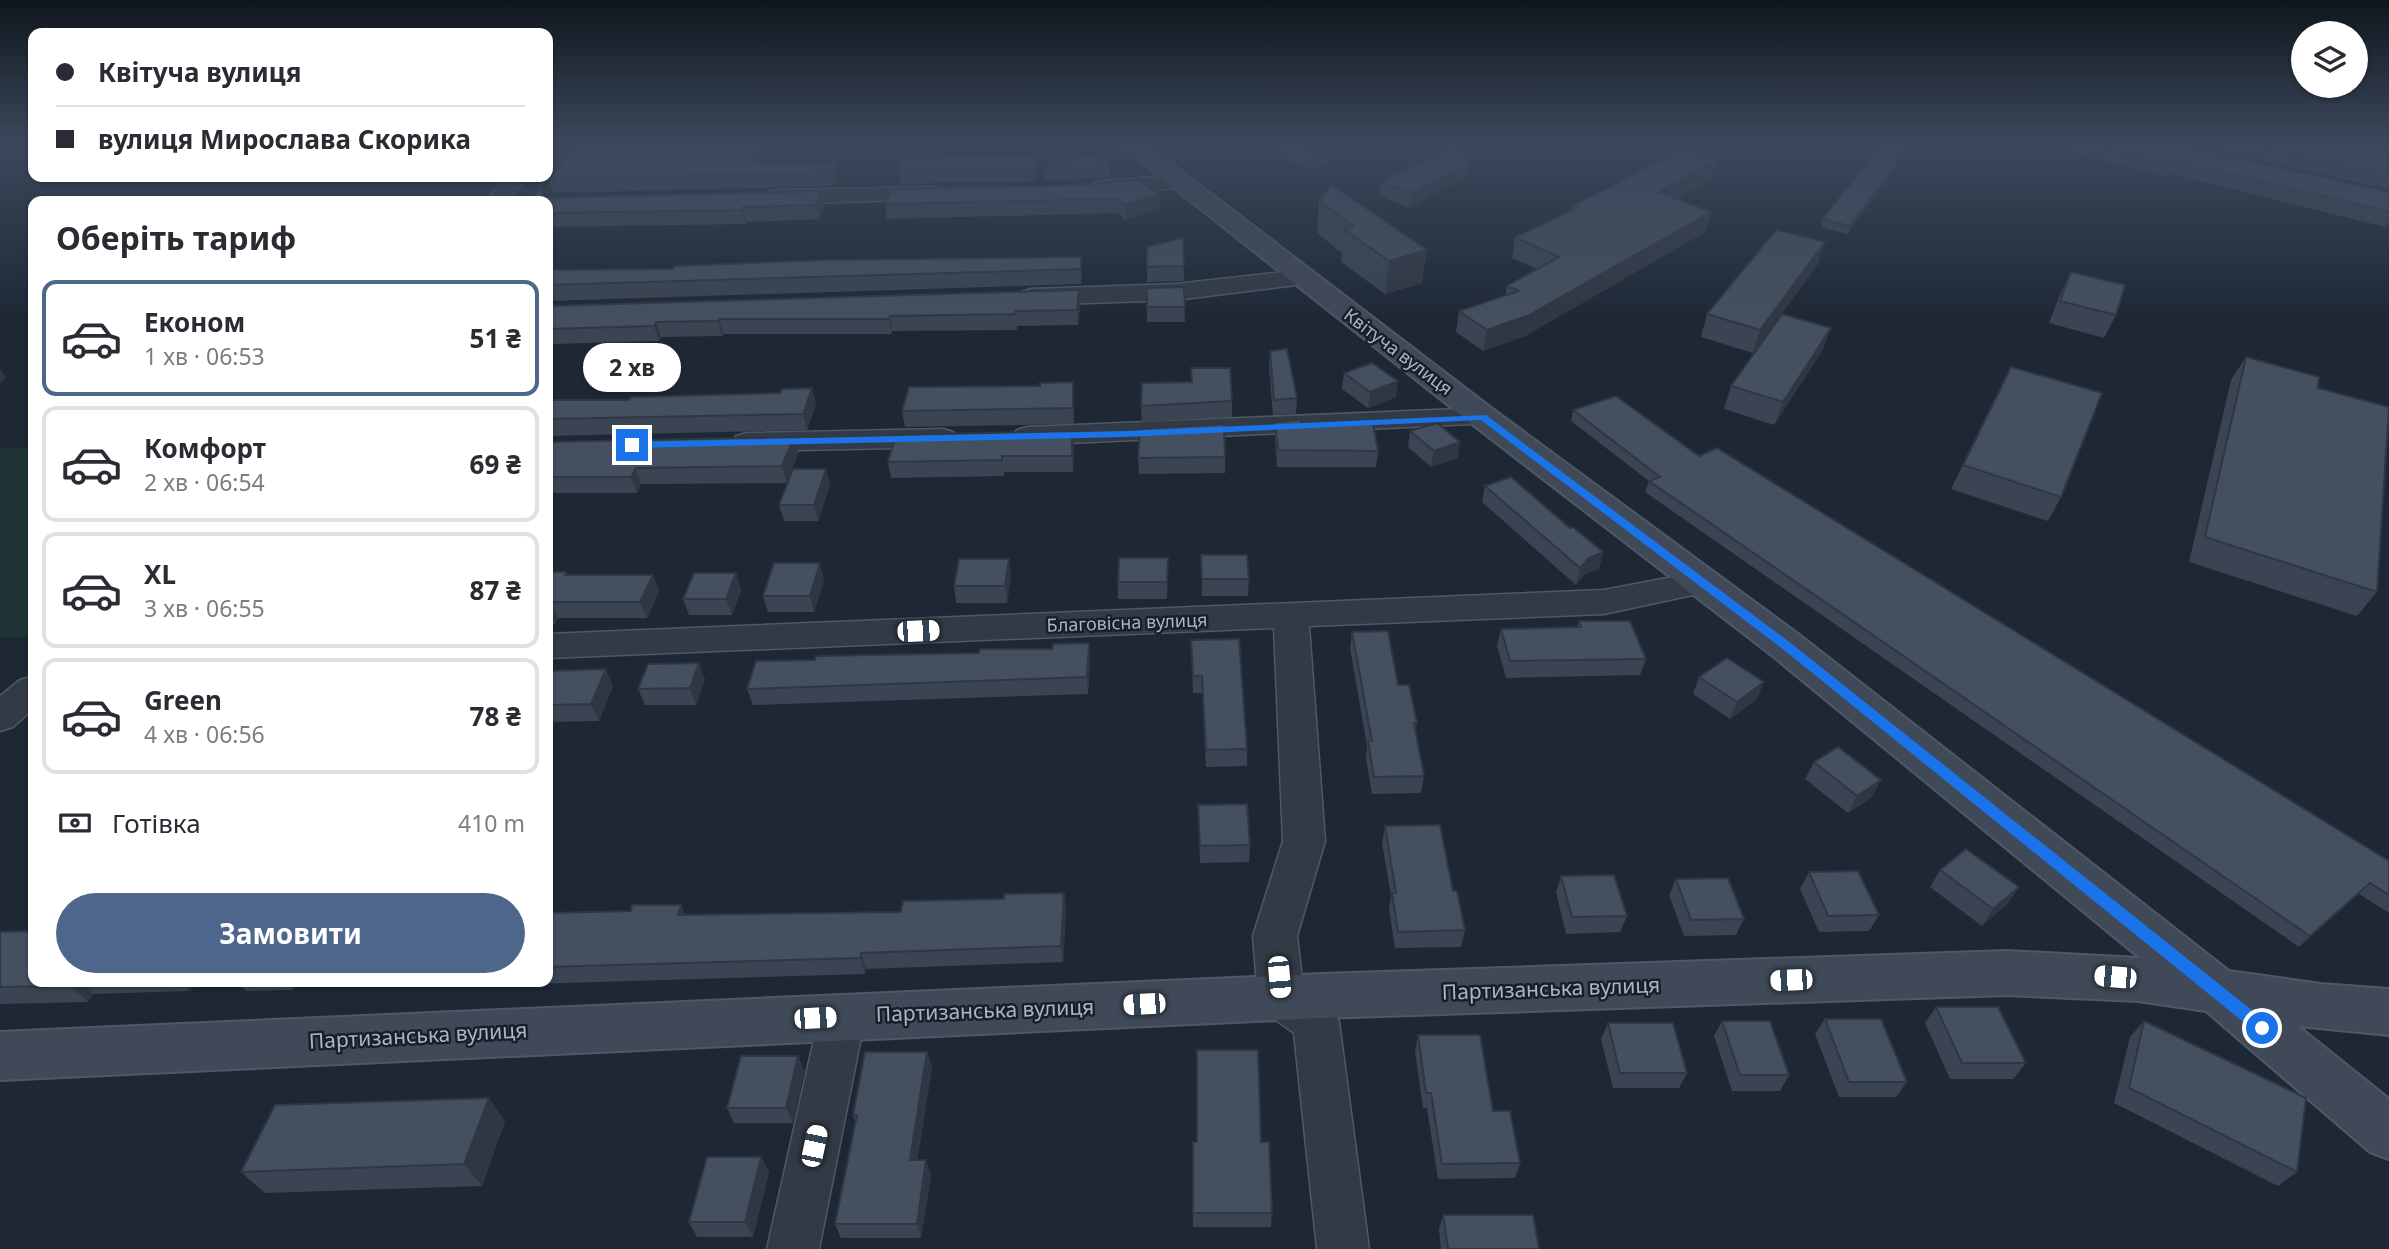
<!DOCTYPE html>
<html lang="uk">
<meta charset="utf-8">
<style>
body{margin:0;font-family:"Noto Sans",sans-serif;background:#f2f2f3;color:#2b2b33;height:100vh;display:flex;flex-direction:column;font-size:26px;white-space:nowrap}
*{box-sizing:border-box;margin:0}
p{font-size:23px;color:#7c7c81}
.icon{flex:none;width:38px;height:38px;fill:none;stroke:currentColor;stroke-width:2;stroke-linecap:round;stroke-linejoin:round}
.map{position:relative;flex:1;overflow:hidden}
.side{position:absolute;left:28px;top:196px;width:525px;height:791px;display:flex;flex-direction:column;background:#fff;border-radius:14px;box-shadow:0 2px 5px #0004}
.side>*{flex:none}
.top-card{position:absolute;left:28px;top:28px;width:525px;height:154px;border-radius:14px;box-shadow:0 2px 5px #0004;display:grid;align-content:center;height:154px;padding:0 28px;background:#fff}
.controls{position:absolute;left:2291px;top:21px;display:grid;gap:14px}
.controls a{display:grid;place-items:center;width:77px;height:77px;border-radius:50%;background:#fff;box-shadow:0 2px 5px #0004;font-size:35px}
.end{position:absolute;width:32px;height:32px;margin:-16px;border:9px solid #1a73e8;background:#fff;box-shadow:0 0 0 4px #fff}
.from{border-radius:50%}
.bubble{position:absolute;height:49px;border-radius:24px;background:#fff;box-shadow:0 2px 5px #0004;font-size:23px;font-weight:700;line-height:49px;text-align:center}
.car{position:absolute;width:21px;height:42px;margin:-21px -10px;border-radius:9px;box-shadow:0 0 5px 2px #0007;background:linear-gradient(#fff 24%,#345 0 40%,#fff 0 76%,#345 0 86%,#fff 0)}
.top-card b{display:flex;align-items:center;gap:24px;height:66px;font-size:26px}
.top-card b+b{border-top:2px solid #e1e1e2}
.top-card i{width:18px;height:18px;background:#2b2b33}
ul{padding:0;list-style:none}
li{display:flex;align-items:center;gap:21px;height:116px;margin:0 14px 10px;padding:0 14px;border:4px solid #e1e1e2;border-radius:14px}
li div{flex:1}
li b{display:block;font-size:26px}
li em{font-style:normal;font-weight:700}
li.on{border-color:#4f668c}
li>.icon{width:63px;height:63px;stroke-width:1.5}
h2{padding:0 28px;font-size:32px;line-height:84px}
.pay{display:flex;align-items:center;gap:18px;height:77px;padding:0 28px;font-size:26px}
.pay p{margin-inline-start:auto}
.primary-button{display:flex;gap:14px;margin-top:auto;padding:14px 28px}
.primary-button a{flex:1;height:80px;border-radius:42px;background:#4f668c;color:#fff;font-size:28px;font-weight:700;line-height:80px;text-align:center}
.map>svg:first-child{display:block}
</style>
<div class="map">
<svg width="2389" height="1249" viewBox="0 0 2389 1249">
<rect width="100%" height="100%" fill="#1e2835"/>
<polygon fill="#203436" points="33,447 33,637 0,638 0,448"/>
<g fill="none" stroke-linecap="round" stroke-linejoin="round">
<g stroke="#4f5864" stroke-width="3">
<g id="street">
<polygon points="1180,175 1188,177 1191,182 1188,187 1101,195 1093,193 1090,188 1093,183 1101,181"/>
<polygon points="504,177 526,177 509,201 487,201"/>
<polygon points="936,187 944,189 947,194 944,199 775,204 767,202 764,197 767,192 775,190"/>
<polygon points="1302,270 1311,273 1315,278 1311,283 1176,300 1031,305 1022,302 1018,297 1022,292 1031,289 1176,284"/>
<polygon points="1483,408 1493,411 1498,417 1493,423 1027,445 1017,442 1012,436 1017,430 1027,427"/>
<polygon points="943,429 953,432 958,438 953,444 943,447 747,451 736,448 732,442 736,436 747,433"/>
<polygon points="1704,571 1716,574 1721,582 1716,590 1604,614 1309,626 1325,841 1297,936 1303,987 1332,1007 1339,1022 1369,1249 1317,1249 1294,1033 1265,1012 1258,998 1253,936 1283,841 1274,628 548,658 548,634 1604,590"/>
<polygon points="33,676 33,709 13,727 0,731 0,696 20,680"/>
<polygon points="842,996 858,1002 865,1017 819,1249 767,1249 819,1017 826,1002"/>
</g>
</g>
<g stroke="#4f5864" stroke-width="4">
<polygon id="secondary" points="1120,145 1147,145 1494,410 1802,637 2229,971 2321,984 2389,989 2389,1035 2298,1026 2389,1099 2389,1159 2370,1152 2206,1011 2138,1001 2007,995 1322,1018 0,1080 0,1032 1322,974 2007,951 2140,958 1774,657 1472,424"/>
</g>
<use href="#street" fill="#323a45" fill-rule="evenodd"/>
<use href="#secondary" fill="#404958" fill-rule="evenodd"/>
</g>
<g fill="#3a4452">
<polygon points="577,145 773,145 763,163 835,163 838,177 834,186 553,193 549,179"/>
<polygon points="908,145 970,145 927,157 1035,156 1036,170 1034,181 900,184 898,170 908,157"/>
<polygon points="1278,145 1356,145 1356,150 1312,170 1278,156"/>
<polygon points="1881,145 1911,145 1909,150 1847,234 1821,227 1823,219"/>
<polygon points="2039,145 2176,145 2389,192 2389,221 2385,227 2168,173 2167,176"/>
<polygon points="2193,145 2389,145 2389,189"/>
<polygon points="1469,163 1467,177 1409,208 1380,196 1381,182"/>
<polygon points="1109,164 1110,177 1045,180 1044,166"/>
<polygon points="1712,180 1677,199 1711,212 1705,232 1525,336 1483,351 1456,332 1459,311 1505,296 1507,286 1537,269 1512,258 1515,237 1571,212 1572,206"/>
<polygon points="1332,185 1422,283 1385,294 1341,262 1342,253 1317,233 1319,200"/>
<polygon points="1160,194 1160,208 1126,220 1117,213 887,219 885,204"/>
<polygon points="543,198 825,205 819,219 747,222 746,224 548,227 548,201"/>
<polygon points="1183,238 1184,281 1147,282 1147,247"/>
<polygon points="1081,257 1082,272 1081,284 548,301 548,270 673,269"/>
<polygon points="1818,264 1753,353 1701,337 1707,314"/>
<polygon points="2071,272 2116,315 2104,338 2049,323 2060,294"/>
<polygon points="1184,287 1185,322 1147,322 1147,288"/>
<polygon points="548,306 1080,306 1078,325 1017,326 1017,330 892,331 892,334 723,334 722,336 661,337 659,341 553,344 550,339 548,339"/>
<polygon points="1831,328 1822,351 1774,425 1724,409 1731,386"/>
<polygon points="1270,351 1297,398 1296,414 1273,415 1269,367"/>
<polygon points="2246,357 2318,388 2377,592 2357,616 2189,562 2231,380"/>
<polygon points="2011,367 2061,497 2048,521 1951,489"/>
<polygon points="1344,373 1396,397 1368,408 1342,389"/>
<polygon points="1073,382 1074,398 1074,424 905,427 902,411 1040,386"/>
<polygon points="548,400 816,404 807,430 548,436"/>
<polygon points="1232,401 1232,417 1142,422 1141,406"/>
<polygon points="1573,410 1699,456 2389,861 2389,913 2359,894 2299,947 1645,492 1649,481 1571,421"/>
<polygon points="1275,422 1301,424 1378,451 1376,467 1277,467 1275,438"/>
<polygon points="1410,431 1458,458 1431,467 1408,447"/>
<polygon points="548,442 798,453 787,483 641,484 637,493 548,493"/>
<polygon points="1074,447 1073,472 1004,472 1004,476 891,478 888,462"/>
<polygon points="1225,457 1225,473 1139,474 1138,458"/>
<polygon points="826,469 830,485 818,521 784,521 779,505"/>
<polygon points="1485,486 1570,528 1603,552 1599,569 1585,574 1576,585 1482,502"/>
<polygon points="1201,555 1249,579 1248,596 1202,596"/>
<polygon points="1168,558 1167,599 1118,599 1118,582"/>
<polygon points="548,572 566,572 567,575 659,591 647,618 558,618 555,624 548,624"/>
<polygon points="736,573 741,590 732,615 689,615 683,599"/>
<polygon points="1011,576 1007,603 956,603 954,586"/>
<polygon points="824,580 814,612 768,612 763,596"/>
<polygon points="1579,621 1646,659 1640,675 1506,678 1497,646 1501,629 1577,627"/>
<polygon points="1352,632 1398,685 1417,723 1415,732 1424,776 1421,793 1372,794 1366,758 1367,746 1350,648"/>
<polygon points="1191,640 1247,749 1247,766 1206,767 1202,693 1193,693"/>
<polygon points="1089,643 1090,660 1088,694 753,705 747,689 815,660 979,653 1052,649"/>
<polygon points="548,671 613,686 599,721 548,722"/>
<polygon points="1699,677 1757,699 1730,719 1693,694"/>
<polygon points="705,679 696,705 645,705 638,689"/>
<polygon points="1814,762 1872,797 1848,813 1805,779"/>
<polygon points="1198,805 1250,845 1249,862 1200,863"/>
<polygon points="1385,826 1453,891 1465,930 1461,947 1395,948 1389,909 1391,896 1382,843"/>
<polygon points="1940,870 2019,887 2007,904 1982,926 1930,887"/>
<polygon points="1809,872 1879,915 1869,931 1819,932 1800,889"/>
<polygon points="1561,876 1627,916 1620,932 1566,934 1556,892"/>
<polygon points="1676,879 1744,919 1736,935 1684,936 1669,895"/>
<polygon points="1064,893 1066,910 1063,962 866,969 865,974 531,984 530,982 548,982 548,913 631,911 685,915 901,912 1004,899"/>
<polygon points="0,932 33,982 196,982 190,991 93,994 88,1002 0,1004"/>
<polygon points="238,982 297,982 293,990 246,991"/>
<polygon points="422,982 477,982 475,985 426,987"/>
<polygon points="1936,1007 2026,1063 2013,1079 1950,1079 1925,1023"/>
<polygon points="1825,1019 1907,1082 1896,1097 1839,1097 1815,1034"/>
<polygon points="1722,1021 1789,1075 1780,1091 1732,1091 1714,1036"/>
<polygon points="2144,1021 2297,1172 2278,1186 2114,1103 2130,1037"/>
<polygon points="1608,1023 1687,1073 1679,1088 1613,1088 1601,1039"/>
<polygon points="1418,1035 1493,1111 1520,1163 1515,1178 1438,1179 1427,1108 1423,1108 1415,1051"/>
<polygon points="927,1052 932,1068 917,1160 931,1175 921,1238 841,1238 835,1224 855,1122 853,1115"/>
<polygon points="798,1056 804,1071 793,1123 734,1123 727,1108"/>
<polygon points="505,1121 482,1186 265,1193 241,1172"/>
<polygon points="1193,1142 1261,1142 1272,1213 1271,1227 1193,1227"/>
<polygon points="761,1157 769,1172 753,1237 697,1237 689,1222"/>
<polygon points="1443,1215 1539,1249 1441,1249 1439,1229"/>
</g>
<g fill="#303742">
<polygon points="762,145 773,145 757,174 752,163"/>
<polygon points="918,145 970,145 909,162 907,148"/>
<polygon points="1323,145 1356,145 1356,150 1312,170 1314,149"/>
<polygon points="1910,145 1909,150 1847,234 1850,226"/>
<polygon points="1035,156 1036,170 1034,181 1033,167"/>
<polygon points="1717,161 1712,180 1653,212 1658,192"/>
<polygon points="835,163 838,177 834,186 831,172"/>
<polygon points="1469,163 1467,177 1409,208 1411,193"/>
<polygon points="822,191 825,205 819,219 816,205"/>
<polygon points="1160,194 1160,208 1126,220 1125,205"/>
<polygon points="743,207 747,222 746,224 742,210"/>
<polygon points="1711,212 1705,232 1525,336 1483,351 1487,330"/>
<polygon points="1825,242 1818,264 1753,353 1760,330"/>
<polygon points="1427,250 1422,283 1385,294 1389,261"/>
<polygon points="1081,257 1082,272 1081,284"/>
<polygon points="1079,290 1080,306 1078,325 1077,310"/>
<polygon points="890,316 892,331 892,334 889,319"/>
<polygon points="719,319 723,334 722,336 718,321"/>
<polygon points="656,322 661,337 659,341 654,326"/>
<polygon points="1831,328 1822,351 1774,425 1783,402"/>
<polygon points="0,369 6,378 0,383"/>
<polygon points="1398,381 1396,397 1368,408 1370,392"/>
<polygon points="1073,382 1074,398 1074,424 1073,408"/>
<polygon points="812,388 816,404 807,430 803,414"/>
<polygon points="1072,431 1074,447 1073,472 1072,456"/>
<polygon points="794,437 798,453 787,483 782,466"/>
<polygon points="1460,442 1458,458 1431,467 1434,451"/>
<polygon points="636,468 641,484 637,493 631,477"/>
<polygon points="826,469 830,485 818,521 814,505"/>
<polygon points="1603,552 1599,569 1585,574 1576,585 1580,568 1589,558"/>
<polygon points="1009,559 1011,576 1007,603 1005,586"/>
<polygon points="820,563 824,580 814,612 810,596"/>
<polygon points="736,573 741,590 732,615 726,599"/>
<polygon points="653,575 659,591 647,618 640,602"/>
<polygon points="550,602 558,618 555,624 548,607"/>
<polygon points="1089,643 1090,660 1088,694 1087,677"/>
<polygon points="699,663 705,679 696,705 690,688"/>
<polygon points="606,669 613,686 599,721 591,704"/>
<polygon points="1764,682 1757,699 1730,719 1737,702"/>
<polygon points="1881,780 1872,797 1848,813 1857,796"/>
<polygon points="2370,883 2359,894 2299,947 2310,936"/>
<polygon points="2019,887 2007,904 1982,926 1993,909"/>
<polygon points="1064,893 1066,910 1063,962 1061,946"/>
<polygon points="681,905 688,921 678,915"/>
<polygon points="861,953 866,969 865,974 861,958"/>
<polygon points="73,982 80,982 93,994 88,1002 71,986"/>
<polygon points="181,982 196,982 190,991"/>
<polygon points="286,982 297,982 293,990"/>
<polygon points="927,1052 932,1068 915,1175 910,1160"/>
<polygon points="798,1056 804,1071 793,1123 786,1108"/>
<polygon points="489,1098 505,1121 482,1186 464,1164"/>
<polygon points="761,1157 769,1172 753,1237 745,1222"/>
<polygon points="926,1160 931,1175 921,1238 917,1224"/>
</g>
<g fill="#444f5f" stroke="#303742" stroke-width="2">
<polygon points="577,145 762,145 752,163 835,163 831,172 549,179"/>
<polygon points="908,145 918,145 907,148"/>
<polygon points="1302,145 1323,145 1314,149"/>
<polygon points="1455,145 1459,145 1469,163 1411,193 1381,182"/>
<polygon points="1881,145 1910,145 1850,226 1823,219"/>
<polygon points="2099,145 2176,145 2389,192 2389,212 2175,160 2173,163"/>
<polygon points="2258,145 2389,145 2389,174"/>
<polygon points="1684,149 1717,161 1658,192 1711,212 1529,315 1487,330 1459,311 1519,291 1507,286 1559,257 1515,237 1578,208 1572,206"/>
<polygon points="1092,154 1109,164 1044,166"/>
<polygon points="1035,156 1033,167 898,170 903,157"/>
<polygon points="1137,180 1160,194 1125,205 1116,199 885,204 891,189 1083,185"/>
<polygon points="1332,185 1427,250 1389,261 1344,229 1353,226 1319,200"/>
<polygon points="540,189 543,198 822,191 816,205 743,207 742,210 548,213 548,201 530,201"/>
<polygon points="1776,230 1825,242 1760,330 1707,314"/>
<polygon points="1183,238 1184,266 1147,267 1147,247"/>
<polygon points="1081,257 1081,269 548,285 548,270 673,269 675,266 824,260"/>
<polygon points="2071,272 2125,285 2116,315 2060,301"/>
<polygon points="1184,287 1185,307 1147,307 1147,288"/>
<polygon points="1079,290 1077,310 1016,311 1015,314 890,316 889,319 719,319 718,321 656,322 654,326 548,329 550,323 548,324 548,306"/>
<polygon points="1782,314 1831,328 1783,402 1731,386"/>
<polygon points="1287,349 1297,398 1274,400 1270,351"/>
<polygon points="2246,357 2319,377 2318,388 2389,407 2377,592 2205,537"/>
<polygon points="1372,363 1398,381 1370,392 1344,373"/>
<polygon points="2011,367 2102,393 2061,497 1963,465"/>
<polygon points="1191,368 1230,368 1232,401 1141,406 1142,383 1192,382"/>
<polygon points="1073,382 1073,408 902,411 909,387 1040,386 1040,383"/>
<polygon points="812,388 803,414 548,419 548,400 629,400 631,397 780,393 782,389"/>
<polygon points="1616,396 1699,456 1717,448 2389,861 2389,895 2370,883 2310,936 1649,481 1660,477 1573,410"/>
<polygon points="1301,420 1301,424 1373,424 1378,451 1278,450 1275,422"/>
<polygon points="1437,423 1460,442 1434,451 1410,431"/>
<polygon points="1224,424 1225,457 1138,458 1140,429"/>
<polygon points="1072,431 1072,456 1002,456 1002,460 888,462 896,435"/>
<polygon points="794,437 782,466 636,468 631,477 548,477 548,442"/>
<polygon points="793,469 826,469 814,505 779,505"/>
<polygon points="1511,477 1570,528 1573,527 1603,552 1589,558 1580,568 1485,486"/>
<polygon points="1201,555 1247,555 1249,579 1202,579"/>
<polygon points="1119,558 1168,558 1167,582 1118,582"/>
<polygon points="959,559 1009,559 1005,586 954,586"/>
<polygon points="774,563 820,563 810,596 763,596"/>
<polygon points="548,572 566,572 565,575 653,575 640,602 550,602 548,607"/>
<polygon points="694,573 736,573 726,599 683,599"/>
<polygon points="1579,621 1630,621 1646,659 1510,661 1501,629 1581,627"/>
<polygon points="1388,631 1398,685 1409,685 1417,723 1414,723 1424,776 1374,777 1368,741 1372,741 1352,632"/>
<polygon points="1239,639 1247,749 1206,750 1202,676 1193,676 1191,640"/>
<polygon points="1089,643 1087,677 747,689 756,661 815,660 816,656 979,653 980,649 1052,649 1053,644"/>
<polygon points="1727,658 1764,682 1737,702 1699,677"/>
<polygon points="699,663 690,688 638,689 648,664"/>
<polygon points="606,669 591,704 548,705 548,671"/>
<polygon points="1838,747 1881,780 1857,796 1814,762"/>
<polygon points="1247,804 1250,845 1200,846 1198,805"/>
<polygon points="1440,825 1453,891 1457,891 1465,930 1398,932 1392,893 1396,893 1385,826"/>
<polygon points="1966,849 2019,887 1993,909 1940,870"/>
<polygon points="1858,871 1879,915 1828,916 1809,872"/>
<polygon points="1614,875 1627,916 1572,917 1561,876"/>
<polygon points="1728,878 1744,919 1691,920 1676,879"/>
<polygon points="1064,893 1061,946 861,953 861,958 548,967 548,913 631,911 632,905 681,905 678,915 901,912 903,901 1004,899 1004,894"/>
<polygon points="33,931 33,982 73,982 71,986 0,987 0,932"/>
<polygon points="1936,1007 1998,1007 2026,1063 1962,1063"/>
<polygon points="1825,1019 1881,1019 1907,1082 1849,1082"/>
<polygon points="1722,1021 1770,1021 1789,1075 1740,1075"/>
<polygon points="2144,1021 2306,1098 2297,1172 2129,1088"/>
<polygon points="1608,1023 1673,1023 1687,1073 1620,1073"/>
<polygon points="1418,1035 1480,1035 1493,1111 1510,1111 1520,1163 1442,1164 1431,1093 1426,1093"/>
<polygon points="1197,1050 1258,1050 1261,1142 1269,1142 1272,1213 1193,1213 1193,1142 1197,1142"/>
<polygon points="865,1052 927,1052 910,1160 926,1160 917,1224 835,1224 857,1115 853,1115"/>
<polygon points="741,1056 798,1056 786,1108 727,1108"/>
<polygon points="489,1098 464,1164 241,1172 275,1105"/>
<polygon points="707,1157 761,1157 745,1222 689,1222"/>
<polygon points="1443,1215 1533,1215 1539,1249 1448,1249"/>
</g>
<linearGradient id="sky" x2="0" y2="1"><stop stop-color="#10161d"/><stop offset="0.45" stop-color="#3b485c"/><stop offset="1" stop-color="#3b485c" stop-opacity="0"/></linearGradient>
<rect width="2389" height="320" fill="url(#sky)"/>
<polygon fill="#1a73e8" points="1486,415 1792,644 2268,1023 2270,1028 2268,1033 2257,1033 1784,650 1481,420 1126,437 632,448 627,445 632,442 1126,431"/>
<g text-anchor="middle" stroke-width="5" stroke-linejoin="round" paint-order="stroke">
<g font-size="18" fill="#abb5c3" stroke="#181f2a">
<text transform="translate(1398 352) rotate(37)" y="6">Квітуча вулиця</text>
<text transform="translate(1127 623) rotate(-2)" y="6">Благовісна вулиця</text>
</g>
<g font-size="21" fill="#abb5c3" stroke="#181f2a">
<text transform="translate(1551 989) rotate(-2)" y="7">Партизанська вулиця</text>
<text transform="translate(985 1011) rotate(-2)" y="7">Партизанська вулиця</text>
<text transform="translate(418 1036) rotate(-3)" y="7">Партизанська вулиця</text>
</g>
</g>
</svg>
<div class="controls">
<a><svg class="icon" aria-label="layers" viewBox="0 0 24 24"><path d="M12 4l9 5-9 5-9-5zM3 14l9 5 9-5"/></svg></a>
</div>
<i class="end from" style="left:2262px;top:1028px"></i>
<i class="end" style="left:632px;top:445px"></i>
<div class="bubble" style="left:583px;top:343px;width:98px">2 хв</div>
<i class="car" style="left:918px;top:631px;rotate:88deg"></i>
<i class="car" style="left:1279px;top:977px;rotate:175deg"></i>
<i class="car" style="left:2115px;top:977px;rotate:275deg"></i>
<i class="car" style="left:1791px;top:980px;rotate:268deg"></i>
<i class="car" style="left:1144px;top:1004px;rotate:267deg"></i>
<i class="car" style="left:815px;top:1018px;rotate:87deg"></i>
<i class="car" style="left:814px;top:1146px;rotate:12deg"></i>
<div class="top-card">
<b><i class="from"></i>Квітуча вулиця</b>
<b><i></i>вулиця Мирослава Скорика</b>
</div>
<section class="side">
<h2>Оберіть тариф</h2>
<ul>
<li class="on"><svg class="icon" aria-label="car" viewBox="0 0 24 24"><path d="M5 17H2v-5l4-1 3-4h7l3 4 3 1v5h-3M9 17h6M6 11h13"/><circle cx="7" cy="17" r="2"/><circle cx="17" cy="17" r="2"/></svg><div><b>Економ</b><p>1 хв · 06:53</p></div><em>51 ₴</em></li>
<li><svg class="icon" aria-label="car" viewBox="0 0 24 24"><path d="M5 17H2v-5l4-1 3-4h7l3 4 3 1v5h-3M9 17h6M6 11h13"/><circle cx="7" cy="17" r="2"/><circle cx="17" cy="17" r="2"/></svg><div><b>Комфорт</b><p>2 хв · 06:54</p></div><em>69 ₴</em></li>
<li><svg class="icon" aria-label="car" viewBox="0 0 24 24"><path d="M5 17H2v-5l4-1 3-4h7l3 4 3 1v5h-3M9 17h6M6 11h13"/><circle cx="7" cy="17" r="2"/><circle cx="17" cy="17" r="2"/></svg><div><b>XL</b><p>3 хв · 06:55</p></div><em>87 ₴</em></li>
<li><svg class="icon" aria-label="car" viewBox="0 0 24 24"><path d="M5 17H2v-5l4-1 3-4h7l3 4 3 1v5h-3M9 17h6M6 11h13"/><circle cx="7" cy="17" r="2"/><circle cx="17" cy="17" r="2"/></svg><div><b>Green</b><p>4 хв · 06:56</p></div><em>78 ₴</em></li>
</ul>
<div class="pay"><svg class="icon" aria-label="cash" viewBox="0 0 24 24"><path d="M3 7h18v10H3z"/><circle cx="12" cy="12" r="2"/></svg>Готівка<p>410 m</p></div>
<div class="primary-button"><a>Замовити</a></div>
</section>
</div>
